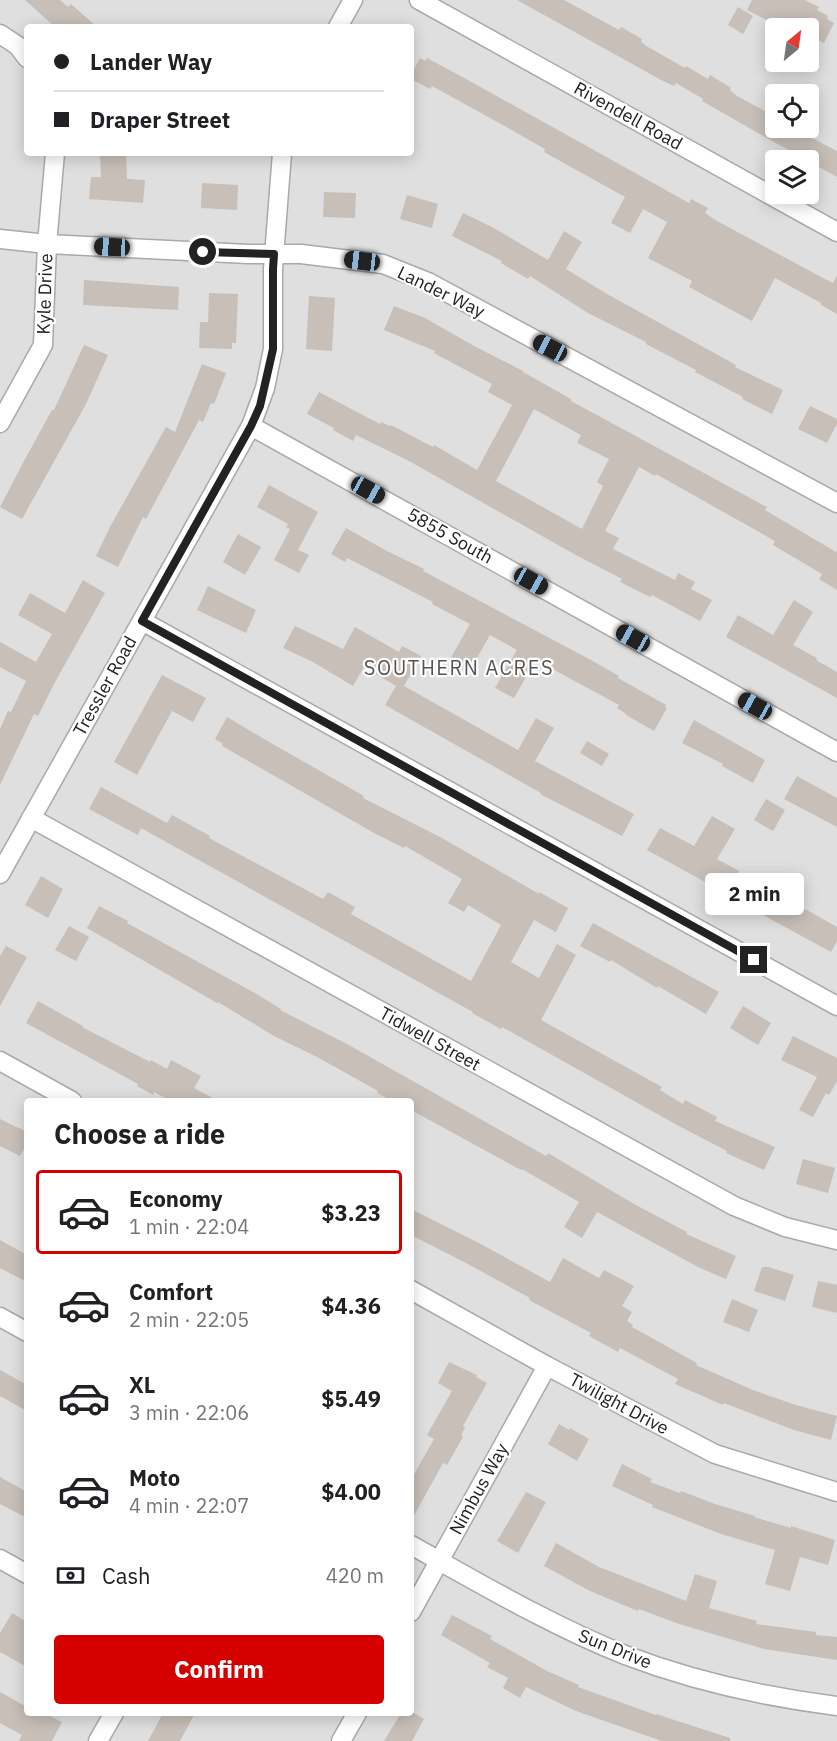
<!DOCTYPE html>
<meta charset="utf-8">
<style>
body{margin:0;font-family:"IBM Plex Sans",sans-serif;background:#f6f6f6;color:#202124;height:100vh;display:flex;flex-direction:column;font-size:22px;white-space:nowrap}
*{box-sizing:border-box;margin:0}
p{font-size:20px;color:#757577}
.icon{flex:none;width:33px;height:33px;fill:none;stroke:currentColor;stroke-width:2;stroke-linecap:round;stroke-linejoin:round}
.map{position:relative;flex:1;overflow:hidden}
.details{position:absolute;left:24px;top:1098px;width:390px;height:618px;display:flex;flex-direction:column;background:#fff;border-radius:6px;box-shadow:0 3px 15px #0003}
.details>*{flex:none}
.hud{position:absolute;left:24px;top:24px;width:390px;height:132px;border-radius:6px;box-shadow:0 3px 15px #0003;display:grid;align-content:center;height:132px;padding:0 30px;background:#fff}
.needle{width:39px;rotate:29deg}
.fabs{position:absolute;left:765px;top:18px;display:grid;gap:12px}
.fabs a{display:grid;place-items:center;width:54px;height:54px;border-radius:6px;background:#fff;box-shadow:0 3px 15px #0003;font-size:30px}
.end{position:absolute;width:27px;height:27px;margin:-14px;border:8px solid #222;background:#fff;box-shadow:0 0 0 3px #fff}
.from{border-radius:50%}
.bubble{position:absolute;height:42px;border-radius:6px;background:#fff;box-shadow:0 3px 15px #0003;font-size:20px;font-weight:800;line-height:42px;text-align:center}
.car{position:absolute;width:18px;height:36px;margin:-18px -9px;border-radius:8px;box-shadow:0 0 4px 2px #0007;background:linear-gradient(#222 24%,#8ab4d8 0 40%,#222 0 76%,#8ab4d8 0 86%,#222 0)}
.hud b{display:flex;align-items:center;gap:21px;height:57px;font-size:22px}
.hud b+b{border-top:2px solid #e0e0e0}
.hud i{width:15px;height:15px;background:#202124}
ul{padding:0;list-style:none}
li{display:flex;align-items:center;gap:18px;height:84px;margin:0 12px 9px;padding:0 18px;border:3px solid transparent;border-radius:6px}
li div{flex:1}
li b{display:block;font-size:22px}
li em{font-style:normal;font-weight:800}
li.selected{border-color:#d40000}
li>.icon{width:54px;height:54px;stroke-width:1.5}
h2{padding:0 30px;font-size:27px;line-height:72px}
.pay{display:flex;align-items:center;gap:15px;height:66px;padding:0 30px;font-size:22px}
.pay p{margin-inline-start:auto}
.primary-button{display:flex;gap:12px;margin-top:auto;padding:12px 30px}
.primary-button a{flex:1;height:69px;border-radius:6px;background:#d40000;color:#fff;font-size:24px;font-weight:800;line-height:69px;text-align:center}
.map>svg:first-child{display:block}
</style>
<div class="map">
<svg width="837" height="1741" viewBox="0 0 837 1741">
<rect width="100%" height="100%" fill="#f2efe9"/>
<path fill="#e0dfdf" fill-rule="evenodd" d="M0,0H837V1741H0ZM27,27H411V153H27ZM776,28H808V62H776ZM776,94H808V128H776ZM776,160H808V194H776ZM27,1101H411V1713H27Z"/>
<g fill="#c7bfb8" fill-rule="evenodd">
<polygon points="25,0 60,0 68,7 71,4 97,27 55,27"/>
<polygon points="517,0 564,0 619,30 621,27 642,39 641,42 648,47 685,68 686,66 708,79 710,75 731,88 730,90 737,96 776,117 776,128 801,128 809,132 808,133 813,136 812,138 837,151 837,177 751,129 702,101 703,99 676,83 674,86 663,81"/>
<polygon points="752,0 805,0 819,7 817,10 828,16 827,19 834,23 824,43 808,35 808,28 782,28 747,10"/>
<polygon points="738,7 753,16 743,34 728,25"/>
<polygon points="420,58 425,61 427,58 466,79 689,203 691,199 708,208 705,213 717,221 823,278 833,283 837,275 837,314 821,305 821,303 775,278 752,321 689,287 692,281 648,258 667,222 643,209 630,233 611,223 625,197 544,152 545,149 501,124 432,86 430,89 411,79 411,75"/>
<polygon points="100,153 126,153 127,179 145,180 143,203 89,199 91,177 101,177"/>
<polygon points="202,183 238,185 237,210 201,208"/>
<polygon points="324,192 356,193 355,218 323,217"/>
<polygon points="407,195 438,204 432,228 400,219"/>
<polygon points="463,213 492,227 548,260 564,231 582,242 566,269 607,294 736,365 735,367 783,390 772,414 742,399 743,397 695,372 696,370 646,344 646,342 588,313 530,276 528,279 501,263 502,261 452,236"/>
<polygon points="84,280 179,287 178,310 83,305"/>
<polygon points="209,293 238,294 236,343 232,343 232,349 199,348 200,322 208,322"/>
<polygon points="309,296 335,298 332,351 306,349"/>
<path d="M394,306L425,318L474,346L523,371V372L571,399V401L767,507L765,510L836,552L837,550V590L819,579L822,574L773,545L775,541L656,474L655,476L639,467L605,531L619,538L613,549L675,580L678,573L695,582L691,589L712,600L700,621L652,595L650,597L620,582L622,579L574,554L409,461L356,435L353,441L333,430L334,428L307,414L319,392L380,424L381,422L390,426L391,425L433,447L434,445L477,470L512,405L488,392L492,384L434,353L435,351L384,330ZM534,409L581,435L577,443L609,459L597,482L603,486L582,529L496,481Z"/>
<polygon points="84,345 108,355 86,404 22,519 0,507 24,461 52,410 54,410"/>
<polygon points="202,364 226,373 214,404 211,403 203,422 199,420 146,519 143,517 118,567 96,556 110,527 166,427 175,432"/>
<polygon points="810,406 837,419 837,424 827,443 798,429"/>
<polygon points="269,485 318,512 298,550 309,555 299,573 274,560 290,529 286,527 288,524 257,507"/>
<polygon points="346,528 385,550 424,569 423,571 591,660 619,676 618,678 666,705 665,707 667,708 654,731 626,715 626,714 617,708 619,705 536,660 514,698 495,688 517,650 490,635 469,672 449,661 470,624 432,604 433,602 347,558 345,562 331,554"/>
<polygon points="238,534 261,547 245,575 223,562"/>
<polygon points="83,580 105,593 55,682 38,716 34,714 0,785 0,729 8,711 11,712 26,681 0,667 0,642 36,662 52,634 18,615 30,593 65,613"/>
<polygon points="208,586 256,610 246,633 197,610"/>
<polygon points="794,600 813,612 793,645 817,658 816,660 837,672 837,698 726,637 738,615 773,635"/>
<polygon points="295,626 343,649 355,627 399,652 402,646 421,656 404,686 518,750 536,718 554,728 535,761 634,814 622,836 540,794 541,793 385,705 396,686 364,667 353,686 313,662 283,648"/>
<polygon points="162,675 206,698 193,722 172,711 137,775 114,762"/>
<polygon points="227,717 264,739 364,796 363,798 442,838 539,894 539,892 568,908 556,932 534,920 511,962 539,978 557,944 576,955 541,1020 662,1087 660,1090 683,1104 685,1100 717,1117 715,1121 775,1147 764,1170 726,1153 727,1151 677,1125 502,1027 501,1029 472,1013 473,1012 141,828 138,835 89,809 101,787 167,823 172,815 210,836 209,838 323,899 328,892 355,907 351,914 471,981 501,925 468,905 464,912 448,903 462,879 405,846 404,848 374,833 222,746 223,744 215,739"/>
<polygon points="694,720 765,760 753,783 722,766 723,764 682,743"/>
<polygon points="587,741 609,754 602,766 580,753"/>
<polygon points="797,776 837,798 837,827 784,799"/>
<polygon points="766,799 785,810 773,831 754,820"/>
<polygon points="712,816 735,829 717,859 739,871 727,894 647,850 660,828 694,846"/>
<polygon points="41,876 63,889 48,918 25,905"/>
<polygon points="764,886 837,927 837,941 831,952 752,909"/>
<polygon points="99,906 128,921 127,923 253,992 281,1009 280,1010 347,1044 546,1156 548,1153 634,1204 687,1232 686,1234 736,1256 726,1279 698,1267 597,1212 582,1238 564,1227 579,1202 522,1169 521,1170 411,1110 411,1101 392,1101 377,1093 378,1091 319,1058 274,1036 218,1002 217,1003 87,928"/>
<polygon points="593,923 719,992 706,1014 658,986 657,988 611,960 610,962 580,946"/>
<polygon points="69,926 89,937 76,961 55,950"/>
<polygon points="6,946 27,957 0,1006 0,956"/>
<polygon points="38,1001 83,1026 82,1027 150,1062 151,1060 167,1069 171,1060 201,1076 194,1088 218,1101 171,1101 154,1092 153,1095 137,1086 138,1084 26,1023"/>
<polygon points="743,1006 771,1023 758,1045 730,1028"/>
<polygon points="793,1036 837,1058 837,1081 829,1095 826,1093 813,1117 799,1110 817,1077 781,1060"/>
<polygon points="0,1119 27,1132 27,1143 20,1156 0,1146"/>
<polygon points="803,1159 835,1168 828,1193 796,1184"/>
<polygon points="411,1209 477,1242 550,1282 563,1258 599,1278 604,1270 634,1286 622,1306 632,1312 627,1321 633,1325 632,1327 697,1363 696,1365 753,1390 796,1405 837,1416 831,1440 794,1430 724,1403 723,1405 675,1384 678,1379 620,1348 618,1352 589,1336 591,1333 529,1300 530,1298 466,1263 411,1235"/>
<polygon points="0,1240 27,1255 27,1282 0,1268"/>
<polygon points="762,1267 768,1267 794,1275 785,1301 754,1291"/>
<polygon points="818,1281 837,1285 837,1313 812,1307"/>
<polygon points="732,1299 758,1310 749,1332 723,1322"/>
<polygon points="449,1362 477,1375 476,1377 487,1383 463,1426 465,1427 461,1436 463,1437 447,1465 443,1463 411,1521 411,1480 434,1439 427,1435 452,1391 438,1383"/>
<polygon points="0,1370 27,1385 27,1411 0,1396"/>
<polygon points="559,1424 569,1430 570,1428 589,1439 577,1461 548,1444"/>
<polygon points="622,1464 652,1479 650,1482 680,1493 681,1491 715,1504 755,1516 754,1517 791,1528 791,1526 835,1540 828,1565 800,1557 790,1591 765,1584 775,1550 721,1534 652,1507 653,1505 612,1486"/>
<polygon points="0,1477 27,1492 27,1518 0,1504"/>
<polygon points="526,1492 546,1502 518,1553 497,1541"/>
<polygon points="556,1543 599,1567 686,1601 695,1574 717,1581 709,1608 757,1621 756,1624 816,1632 816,1635 837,1637 837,1660 764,1649 679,1624 639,1609 638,1611 590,1591 544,1566"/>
<polygon points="12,1613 27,1622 27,1667 0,1652 0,1633"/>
<polygon points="452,1615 492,1636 490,1639 547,1671 579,1685 578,1687 656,1715 656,1714 730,1738 730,1741 662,1741 576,1711 526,1687 520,1698 503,1688 508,1678 487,1667 490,1663 441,1635"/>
<polygon points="0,1692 27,1707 27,1713 44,1713 62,1722 52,1741 19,1741 22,1735 0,1723"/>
<polygon points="163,1713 195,1713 180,1741 148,1741"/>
<polygon points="401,1713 414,1713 424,1719 412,1741 384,1741"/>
</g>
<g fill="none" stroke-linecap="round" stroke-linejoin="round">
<g stroke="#a9a9a9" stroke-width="21">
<g id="minor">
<polyline points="419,0 837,232"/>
<polyline points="338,27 353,0"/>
<polyline points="0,34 18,46 27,58"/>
<polyline points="0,239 47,244 248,254 301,254 383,264 428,282 837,503"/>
<polyline points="0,423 43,345 47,244 55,153"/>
<polyline points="251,426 837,752"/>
<polyline points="142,621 837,1006"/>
<polyline points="31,818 734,1206 785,1227 837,1240"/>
<polyline points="0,874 251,426 265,388 273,349 273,269 282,153"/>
<polyline points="0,1061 72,1101"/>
<polyline points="411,1290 547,1366 715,1454 837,1492"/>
<polyline points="0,1317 27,1332"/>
<path d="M411,1545C481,1584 550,1625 625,1655C693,1681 765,1697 837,1706"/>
<polyline points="0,1559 27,1574"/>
<polyline points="411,1612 547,1366"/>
<polyline points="98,1741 114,1713"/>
<polyline points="341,1741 357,1713"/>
</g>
</g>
<use href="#minor" stroke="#fff" stroke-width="18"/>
</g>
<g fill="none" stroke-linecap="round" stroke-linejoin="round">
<polyline stroke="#222" stroke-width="8" points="203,252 274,254 273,269 273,349 260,406 251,426 142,621 754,960"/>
</g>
<g text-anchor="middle" stroke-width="4.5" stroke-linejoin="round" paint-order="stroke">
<g font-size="18" fill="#222" stroke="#fff">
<text transform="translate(628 116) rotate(29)" y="6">Rivendell Road</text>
<text transform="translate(441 292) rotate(26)" y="6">Lander Way</text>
<text transform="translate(45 294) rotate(-88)" y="6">Kyle Drive</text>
<text transform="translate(450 536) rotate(29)" y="6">5855 South</text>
<text transform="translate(105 686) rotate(-61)" y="6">Tressler Road</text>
<text transform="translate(430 1039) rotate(29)" y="6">Tidwell Street</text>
<text transform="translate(619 1404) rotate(28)" y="6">Twilight Drive</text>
<text transform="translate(479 1489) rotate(-61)" y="6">Nimbus Way</text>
<text transform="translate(615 1649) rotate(22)" y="6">Sun Drive</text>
</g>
<g font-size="20" letter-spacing="1.5" fill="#555" stroke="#fff">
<text x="459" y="675">SOUTHERN ACRES</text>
</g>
</g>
</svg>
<div class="fabs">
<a><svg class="needle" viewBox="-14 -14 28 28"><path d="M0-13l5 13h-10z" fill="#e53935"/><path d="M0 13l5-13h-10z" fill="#757577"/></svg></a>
<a><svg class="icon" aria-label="locate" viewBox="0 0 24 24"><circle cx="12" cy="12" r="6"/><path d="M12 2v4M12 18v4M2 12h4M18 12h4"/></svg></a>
<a><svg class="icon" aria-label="layers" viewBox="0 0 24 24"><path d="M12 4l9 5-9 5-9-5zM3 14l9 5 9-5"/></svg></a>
</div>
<i class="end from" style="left:203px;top:252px"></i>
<i class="end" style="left:754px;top:960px"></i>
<div class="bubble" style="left:705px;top:873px;width:99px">2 min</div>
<i class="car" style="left:112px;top:247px;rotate:273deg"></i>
<i class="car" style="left:362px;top:261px;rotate:277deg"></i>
<i class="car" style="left:550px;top:348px;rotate:298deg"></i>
<i class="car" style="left:368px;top:490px;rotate:119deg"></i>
<i class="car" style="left:531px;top:581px;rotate:119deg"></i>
<i class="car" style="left:633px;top:638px;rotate:299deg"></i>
<i class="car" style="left:755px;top:706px;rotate:299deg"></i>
<div class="hud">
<b><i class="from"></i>Lander Way</b>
<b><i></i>Draper Street</b>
</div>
<section class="details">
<h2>Choose a ride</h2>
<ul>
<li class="selected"><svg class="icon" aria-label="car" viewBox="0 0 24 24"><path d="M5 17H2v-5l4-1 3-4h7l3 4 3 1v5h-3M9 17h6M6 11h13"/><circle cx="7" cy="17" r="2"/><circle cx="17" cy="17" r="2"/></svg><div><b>Economy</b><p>1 min · 22:04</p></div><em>$3.23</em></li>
<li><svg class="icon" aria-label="car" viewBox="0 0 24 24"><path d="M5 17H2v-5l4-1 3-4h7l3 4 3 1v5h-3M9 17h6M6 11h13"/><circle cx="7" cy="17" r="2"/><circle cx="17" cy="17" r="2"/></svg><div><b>Comfort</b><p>2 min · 22:05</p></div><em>$4.36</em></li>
<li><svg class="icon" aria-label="car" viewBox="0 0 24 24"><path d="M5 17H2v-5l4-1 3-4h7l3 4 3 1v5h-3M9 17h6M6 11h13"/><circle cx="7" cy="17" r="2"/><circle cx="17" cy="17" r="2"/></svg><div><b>XL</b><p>3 min · 22:06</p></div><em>$5.49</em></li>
<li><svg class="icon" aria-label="car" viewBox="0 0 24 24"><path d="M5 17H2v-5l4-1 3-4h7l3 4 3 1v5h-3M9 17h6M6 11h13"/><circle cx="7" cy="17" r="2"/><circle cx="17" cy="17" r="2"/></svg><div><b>Moto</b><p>4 min · 22:07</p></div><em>$4.00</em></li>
</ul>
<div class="pay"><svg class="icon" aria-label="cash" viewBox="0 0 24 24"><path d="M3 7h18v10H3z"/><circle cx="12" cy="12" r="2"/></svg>Cash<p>420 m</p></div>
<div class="primary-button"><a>Confirm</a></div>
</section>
</div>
